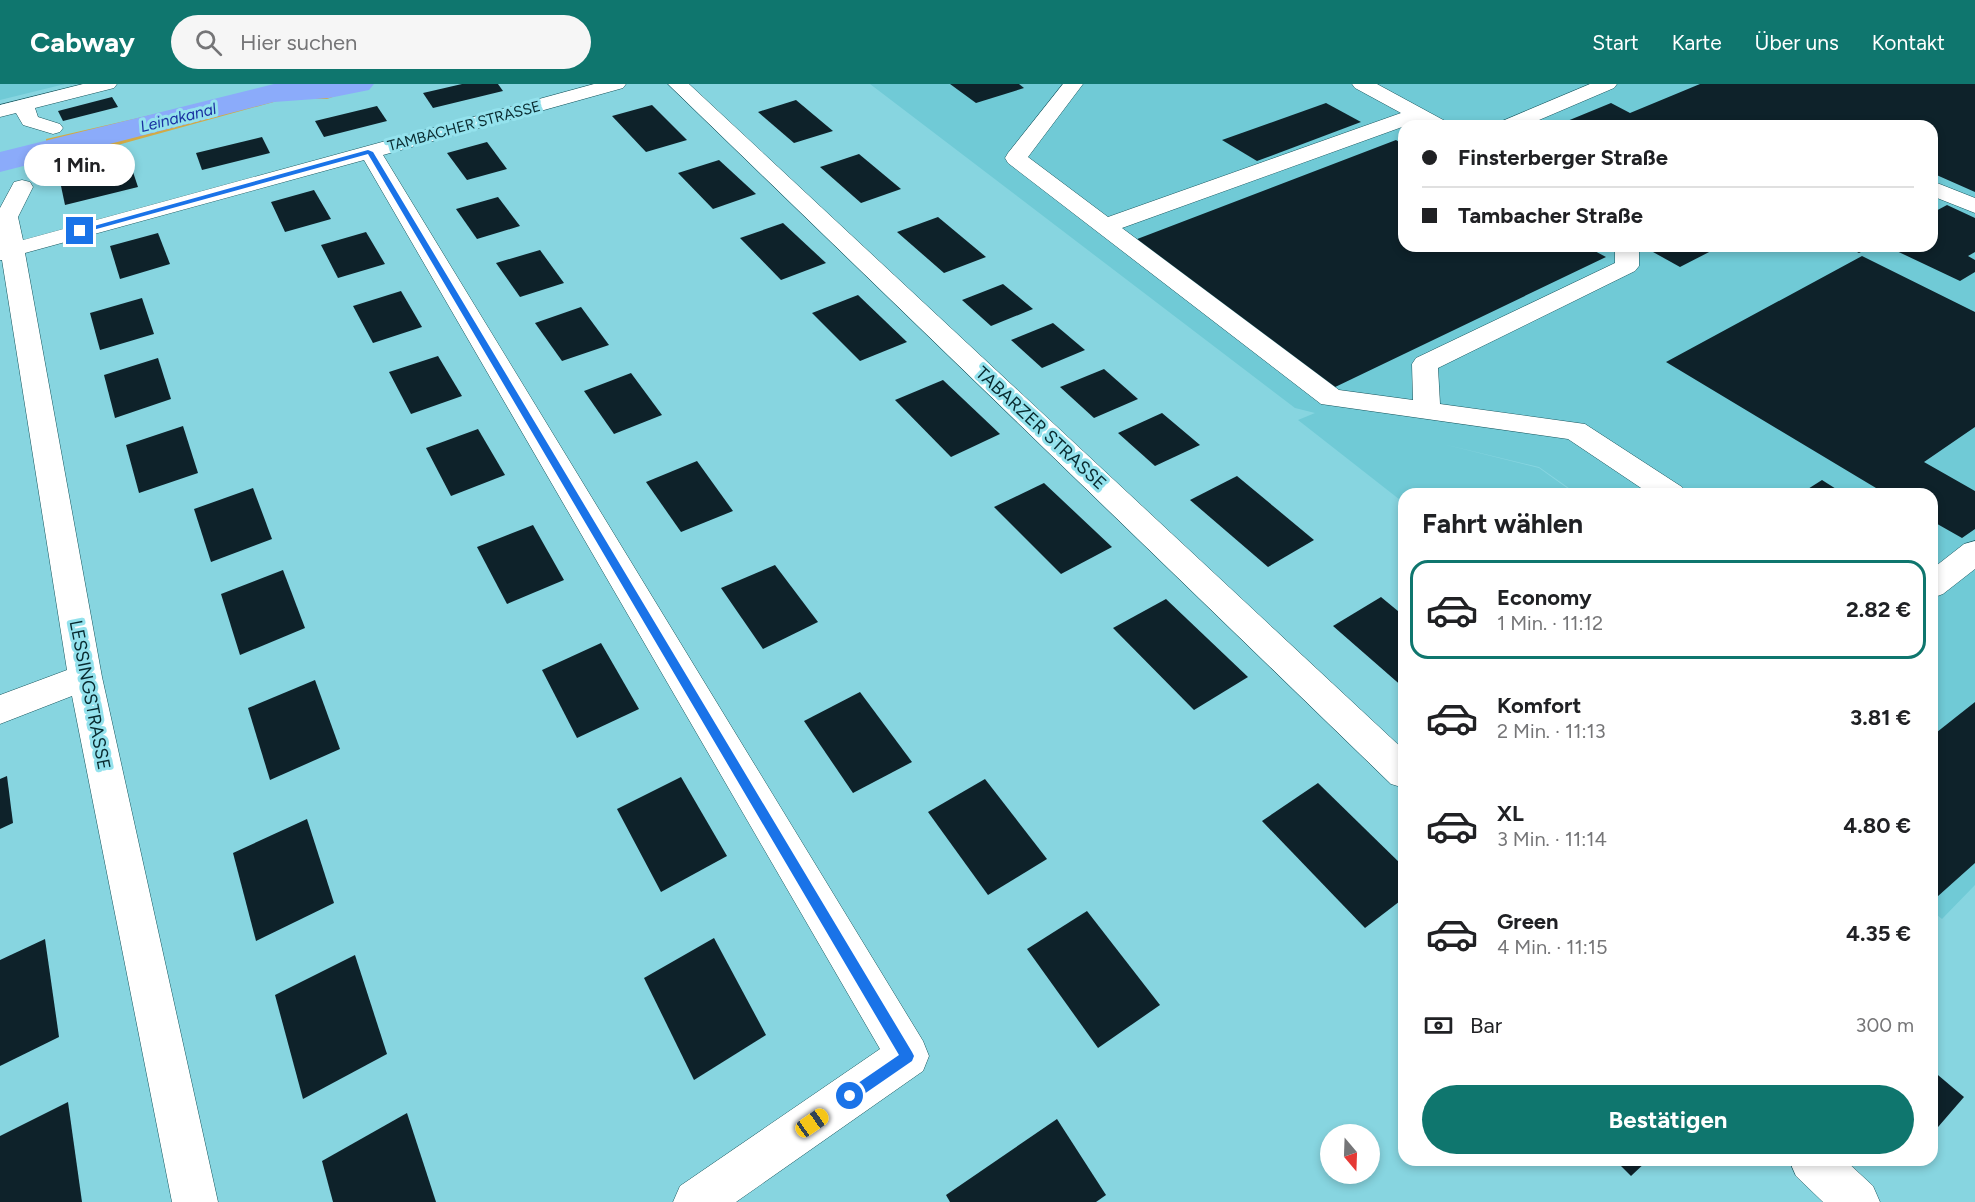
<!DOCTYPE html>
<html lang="de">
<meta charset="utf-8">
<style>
body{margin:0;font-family:Figtree,sans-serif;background:#f6f6f6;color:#202124;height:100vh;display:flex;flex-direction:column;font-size:22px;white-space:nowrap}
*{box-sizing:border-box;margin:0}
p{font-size:20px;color:#757577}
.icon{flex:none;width:33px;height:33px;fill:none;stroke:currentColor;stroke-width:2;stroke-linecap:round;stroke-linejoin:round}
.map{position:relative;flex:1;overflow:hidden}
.side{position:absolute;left:1398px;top:404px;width:540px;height:678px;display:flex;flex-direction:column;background:#fff;border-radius:18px;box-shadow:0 3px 9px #0003}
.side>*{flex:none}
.hud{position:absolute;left:1398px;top:36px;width:540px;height:132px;border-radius:18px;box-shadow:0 3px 9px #0003;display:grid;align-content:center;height:132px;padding:0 24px;background:#fff}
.needle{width:39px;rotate:161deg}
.buttons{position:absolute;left:1320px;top:1040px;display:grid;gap:12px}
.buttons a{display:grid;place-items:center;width:60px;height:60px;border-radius:50%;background:#fff;box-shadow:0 3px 9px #0003;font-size:30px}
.end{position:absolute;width:27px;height:27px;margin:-14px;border:8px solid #1a73e8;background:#fff;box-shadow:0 0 0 3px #fff}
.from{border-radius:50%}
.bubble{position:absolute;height:42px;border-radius:21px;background:#fff;box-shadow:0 3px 9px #0003;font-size:20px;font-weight:700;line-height:42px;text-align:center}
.car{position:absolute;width:18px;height:36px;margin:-18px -9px;border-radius:8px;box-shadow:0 0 4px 2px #0007;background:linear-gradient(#f5c518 24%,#345 0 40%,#f5c518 0 76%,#345 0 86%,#f5c518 0)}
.hud b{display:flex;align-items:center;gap:21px;height:57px;font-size:22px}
.hud b+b{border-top:2px solid #e0e0e0}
.hud i{width:15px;height:15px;background:#202124}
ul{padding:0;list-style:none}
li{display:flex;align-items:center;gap:18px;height:99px;margin:0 12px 9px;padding:0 12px;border:3px solid transparent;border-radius:18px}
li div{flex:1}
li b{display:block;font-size:22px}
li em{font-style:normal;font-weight:700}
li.active{border-color:#0f766e}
li>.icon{width:54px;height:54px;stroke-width:1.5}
h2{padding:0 24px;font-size:27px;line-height:72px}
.pay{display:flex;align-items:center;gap:15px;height:66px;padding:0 24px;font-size:22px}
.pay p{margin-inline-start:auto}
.action{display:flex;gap:12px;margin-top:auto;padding:12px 24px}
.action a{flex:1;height:69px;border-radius:36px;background:#0f766e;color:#fff;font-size:24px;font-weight:700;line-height:69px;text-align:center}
header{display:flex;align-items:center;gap:36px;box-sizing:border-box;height:84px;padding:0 30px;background:#0f766e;color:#fff}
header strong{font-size:28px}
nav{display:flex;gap:33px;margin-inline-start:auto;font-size:21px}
.search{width:420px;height:54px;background:#f6f6f6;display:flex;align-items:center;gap:15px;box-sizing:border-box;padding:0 21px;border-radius:33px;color:#757577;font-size:22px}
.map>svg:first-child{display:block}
</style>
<header>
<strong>Cabway</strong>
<div class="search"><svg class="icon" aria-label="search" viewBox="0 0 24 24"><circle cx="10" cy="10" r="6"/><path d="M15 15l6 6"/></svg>Hier suchen</div>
<nav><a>Start</a><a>Karte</a><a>Über uns</a><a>Kontakt</a></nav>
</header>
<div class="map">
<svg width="1975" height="1118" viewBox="0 0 1975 1118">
<rect width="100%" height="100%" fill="#87d5e0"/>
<g fill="#70cad6" fill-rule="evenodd">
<polygon points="0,0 65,0 0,16"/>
<path d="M870,0H1975V801L1942,835L1932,827V410L1576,409L1539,383L1443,360L1539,384L1574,409L1404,410V419L1298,336L1315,329L1295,324ZM1404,42H1932V162H1404Z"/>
</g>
<polygon fill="#d2aa46" points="286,0 369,0 327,15 288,14 49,80 46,55"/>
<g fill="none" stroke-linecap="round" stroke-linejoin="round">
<polygon fill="#8babfa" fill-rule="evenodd" points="274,0 374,0 369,6 329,14 274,18 0,88 0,68"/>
</g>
<g fill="#0e222a">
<polygon points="462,0 498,0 503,7 433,24 423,9"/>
<polygon points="950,0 1019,0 1024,4 976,19"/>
<polygon points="1700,0 1975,0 1975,108 1932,89 1932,42 1555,42 1611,19 1630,29"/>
<polygon points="112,13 118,23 63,37 58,27"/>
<polygon points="796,16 833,47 794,59 758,28"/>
<polygon points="1326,19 1361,38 1257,77 1222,56"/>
<polygon points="652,21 687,56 646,68 612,32"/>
<polygon points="377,22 387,37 324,53 315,37"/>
<polygon points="262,53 270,69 202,86 196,69"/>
<polygon points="1396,56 1404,61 1404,162 1598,162 1591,165 1606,173 1331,305 1132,157"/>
<polygon points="487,58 507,85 467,96 447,69"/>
<polygon points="859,70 901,105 861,119 820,83"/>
<polygon points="719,76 756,110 713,125 678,89"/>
<polygon points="132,85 138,103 65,121 61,102"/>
<polygon points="314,106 331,135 285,148 271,118"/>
<polygon points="498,113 520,142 477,155 456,125"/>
<polygon points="1947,121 1975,134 1975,168 1968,172 1975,176 1975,188 1960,197 1886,162 1932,162 1932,129"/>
<polygon points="938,133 986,173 944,189 897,148"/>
<polygon points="783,139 826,179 781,196 740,154"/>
<polygon points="366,148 385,180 338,194 321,161"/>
<polygon points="158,149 170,180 120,195 110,162"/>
<polygon points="1665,162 1706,162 1713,166 1680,183 1653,168"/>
<polygon points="1845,162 1872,162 1859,169"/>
<polygon points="540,166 564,199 520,213 496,179"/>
<polygon points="1862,172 1975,228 1975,343 1924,378 1975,407 1975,445 1962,454 1932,437 1932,410 1886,410 1666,278"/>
<polygon points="1003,200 1033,225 991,242 962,216"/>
<polygon points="401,207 422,243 373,259 353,222"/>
<polygon points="858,211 907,258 860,277 812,229"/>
<polygon points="142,214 154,250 100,266 90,229"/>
<polygon points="581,223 609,261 562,277 535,239"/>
<polygon points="1053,239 1085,266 1042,284 1011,256"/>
<polygon points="438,272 462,312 411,330 389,288"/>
<polygon points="158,274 171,315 115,334 104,291"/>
<polygon points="1104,285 1138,315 1094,334 1060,303"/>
<polygon points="631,289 662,331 614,350 584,307"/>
<polygon points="943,296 1000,350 951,373 895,316"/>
<polygon points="1162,329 1200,361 1155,382 1118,349"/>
<polygon points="183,342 198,389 139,409 126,361"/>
<polygon points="478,345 505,391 451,412 426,364"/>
<polygon points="697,377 733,427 681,448 646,398"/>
<polygon points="1237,392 1314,456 1268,483 1190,416"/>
<polygon points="1822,396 1844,410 1800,410"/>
<polygon points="1044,399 1112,463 1061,490 994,423"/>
<polygon points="253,404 272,455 211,478 194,425"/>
<polygon points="533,441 564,496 507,520 477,463"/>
<polygon points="775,481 818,538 763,565 721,504"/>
<polygon points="283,486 305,544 240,571 221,510"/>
<polygon points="1381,513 1404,532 1404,604 1333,542"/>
<polygon points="1166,515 1248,593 1194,626 1113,544"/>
<polygon points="601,559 639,625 577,654 542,586"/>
<polygon points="315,596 340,665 270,696 248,624"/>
<polygon points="860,608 912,678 853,709 804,637"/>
<polygon points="1975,618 1975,779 1937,813 1932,809 1932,652"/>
<polygon points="7,692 13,739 0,745 0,695"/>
<polygon points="681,693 727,772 661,808 617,725"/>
<polygon points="985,695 1047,775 988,811 928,728"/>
<polygon points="1318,699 1404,783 1404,814 1365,844 1262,737"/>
<polygon points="307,735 334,819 256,857 233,769"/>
<polygon points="1087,827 1160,921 1098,964 1027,865"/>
<polygon points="714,854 766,951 694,996 644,894"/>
<polygon points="45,855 59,953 0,982 0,876"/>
<polygon points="355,871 387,970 303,1015 275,911"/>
<polygon points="1932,986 1964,1013 1932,1050"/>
<polygon points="68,1018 82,1118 0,1118 0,1052"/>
<polygon points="407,1029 436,1118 333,1118 322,1077"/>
<polygon points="1057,1035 1106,1111 1096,1118 950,1118 946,1111"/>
<polygon points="1615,1076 1648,1076 1631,1092"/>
</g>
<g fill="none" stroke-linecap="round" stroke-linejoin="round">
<g stroke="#17555d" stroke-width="1">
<g id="minor">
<polygon points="83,0 117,0 114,4 35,24 38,33 60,40 63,44 60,48 53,50 23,41 16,29 0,33 0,21"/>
<polygon points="594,0 626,0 623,4 383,71 923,957 929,972 923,987 736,1118 673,1118 680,1102 880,965 364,76 25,169 102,593 218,1118 172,1118 72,612 0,640 0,611 67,586 2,176 0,176 0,124 14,98 22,96 30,98 33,103 18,133 23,156"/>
<polygon points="668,0 689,0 1404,666 1404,704 1391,700"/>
<polygon points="1063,0 1083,0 1028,73 1108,133 1401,29 1355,4 1352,0 1377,0 1447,38 1450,42 1425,42 1416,38 1122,144 1339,306 1413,316 1412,280 1416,274 1615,179 1615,162 1639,162 1639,182 1635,187 1438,284 1440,320 1585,340 1682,403 1686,410 1650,410 1568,355 1321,320 1008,79 1005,74 1008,69"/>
<polygon points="1590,0 1617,0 1614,4 1525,42 1497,42 1500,38"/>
<polygon points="1932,97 1975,114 1975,129 1932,112"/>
<polygon points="1975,457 1975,485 1943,510 1932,514 1932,485 1964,460"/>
<polygon points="1789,1076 1845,1076 1873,1102 1880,1118 1823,1118 1796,1092"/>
</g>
</g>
<use href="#minor" fill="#fff" fill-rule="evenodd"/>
</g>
<polygon fill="#1a73e8" points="368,66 373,68 912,968 914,972 912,977 854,1017 850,1019 845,1017 843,1012 845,1008 899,971 368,70 82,149 76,147"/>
<g text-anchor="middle" stroke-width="6" stroke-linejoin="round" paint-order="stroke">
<g font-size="15" fill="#082a2f" stroke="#94e2ed">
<text transform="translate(464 42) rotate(-15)" y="5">TAMBACHER STRASSE</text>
</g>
<g font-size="16" font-style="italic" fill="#1a31a1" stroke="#94e2ed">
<text transform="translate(178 33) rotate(-14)" y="6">Leinakanal</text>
</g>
<g font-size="18" fill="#082a2f" stroke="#94e2ed">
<text transform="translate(1041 344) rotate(43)" y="6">TABARZER STRASSE</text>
<text transform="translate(90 611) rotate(79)" y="6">LESSINGSTRASSE</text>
</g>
</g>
</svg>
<div class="buttons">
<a><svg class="needle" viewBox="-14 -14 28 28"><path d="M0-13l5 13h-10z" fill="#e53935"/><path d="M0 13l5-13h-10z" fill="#757577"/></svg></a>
</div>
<i class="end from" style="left:850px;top:1012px"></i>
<i class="end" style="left:80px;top:147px"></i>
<div class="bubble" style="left:24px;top:60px;width:111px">1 Min.</div>
<i class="car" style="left:812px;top:1039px;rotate:55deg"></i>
<div class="hud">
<b><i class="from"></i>Finsterberger Straße</b>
<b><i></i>Tambacher Straße</b>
</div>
<section class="side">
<h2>Fahrt wählen</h2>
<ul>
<li class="active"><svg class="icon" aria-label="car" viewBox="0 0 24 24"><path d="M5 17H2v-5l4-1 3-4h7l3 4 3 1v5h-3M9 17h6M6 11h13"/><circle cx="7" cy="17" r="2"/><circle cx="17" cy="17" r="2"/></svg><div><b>Economy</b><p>1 Min. · 11:12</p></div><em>2.82 €</em></li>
<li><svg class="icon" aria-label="car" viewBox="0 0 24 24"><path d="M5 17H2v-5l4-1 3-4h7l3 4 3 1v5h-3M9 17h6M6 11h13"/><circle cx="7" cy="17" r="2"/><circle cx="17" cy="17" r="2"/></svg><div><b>Komfort</b><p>2 Min. · 11:13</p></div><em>3.81 €</em></li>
<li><svg class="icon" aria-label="car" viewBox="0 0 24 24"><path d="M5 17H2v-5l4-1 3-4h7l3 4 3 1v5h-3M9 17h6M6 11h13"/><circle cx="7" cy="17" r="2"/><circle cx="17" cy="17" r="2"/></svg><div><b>XL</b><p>3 Min. · 11:14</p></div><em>4.80 €</em></li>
<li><svg class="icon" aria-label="car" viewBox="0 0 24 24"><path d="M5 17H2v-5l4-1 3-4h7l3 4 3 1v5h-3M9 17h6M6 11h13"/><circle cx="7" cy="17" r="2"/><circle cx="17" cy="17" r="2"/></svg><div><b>Green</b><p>4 Min. · 11:15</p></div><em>4.35 €</em></li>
</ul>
<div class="pay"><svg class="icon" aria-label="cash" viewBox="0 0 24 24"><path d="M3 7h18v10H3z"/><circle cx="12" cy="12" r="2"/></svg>Bar<p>300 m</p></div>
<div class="action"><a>Bestätigen</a></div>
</section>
</div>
